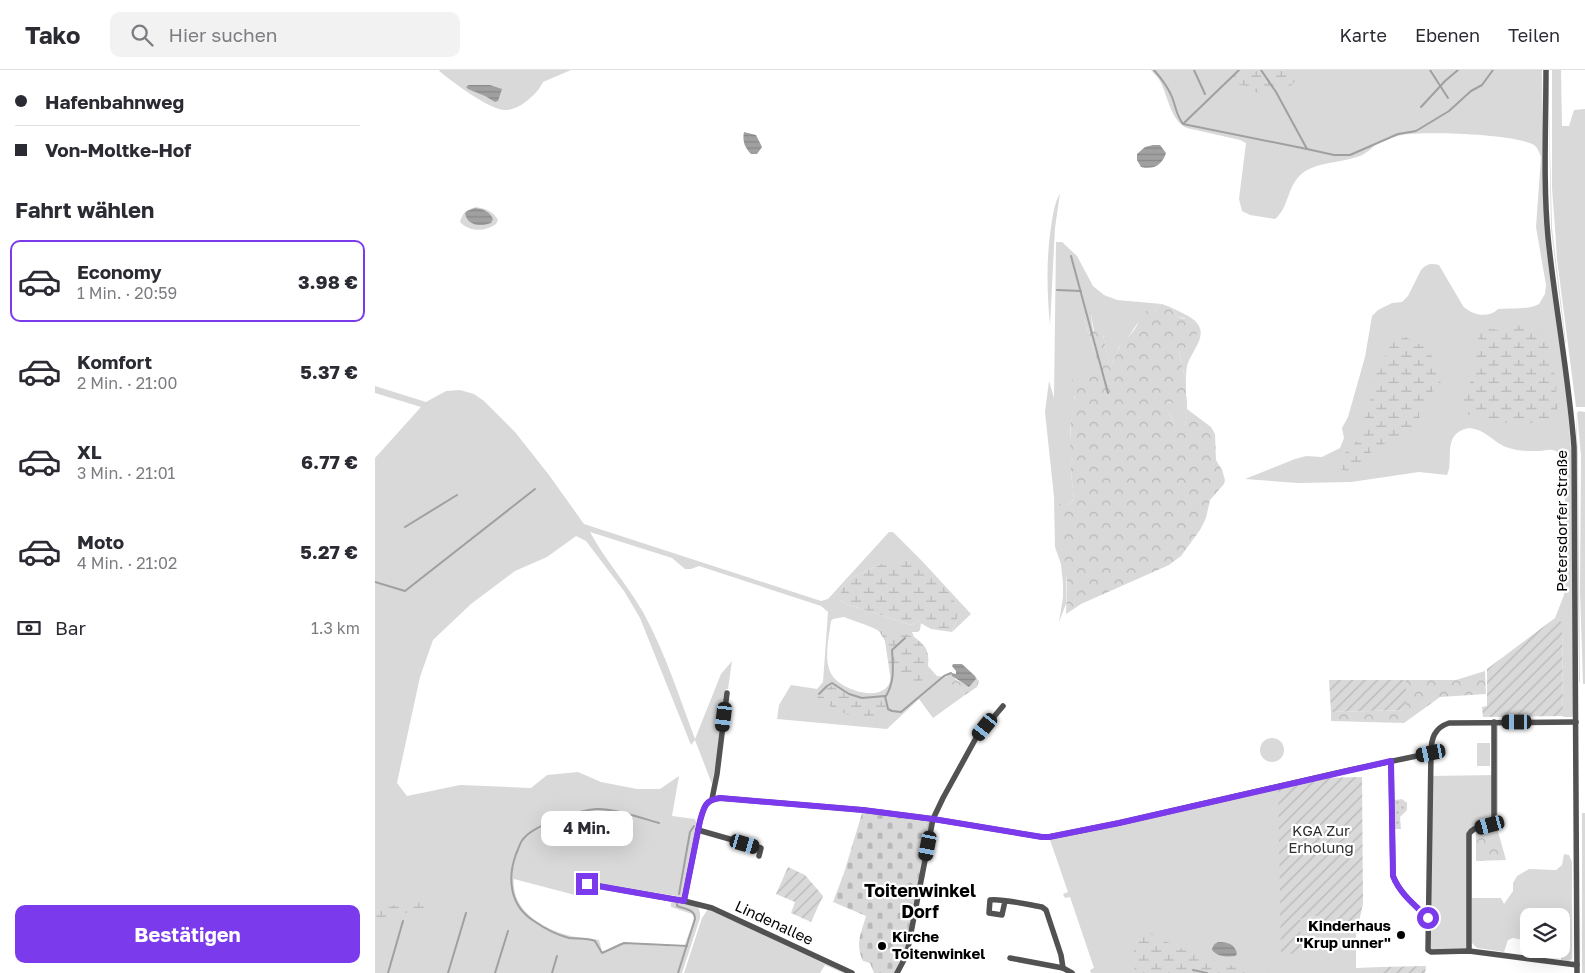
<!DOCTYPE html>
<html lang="de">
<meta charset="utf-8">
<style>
body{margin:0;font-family:"Golos Text",sans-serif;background:#f2f2f3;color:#2b2b33;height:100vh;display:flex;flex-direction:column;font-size:19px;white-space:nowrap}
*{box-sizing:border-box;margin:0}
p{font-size:16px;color:#7c7c81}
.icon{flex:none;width:28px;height:28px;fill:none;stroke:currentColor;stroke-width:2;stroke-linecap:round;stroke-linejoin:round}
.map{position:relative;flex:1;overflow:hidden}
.details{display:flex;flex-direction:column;background:#fff;width:375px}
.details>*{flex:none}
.guide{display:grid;align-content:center;height:110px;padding:0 15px;background:#fff}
.buttons{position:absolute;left:1145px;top:838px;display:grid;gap:10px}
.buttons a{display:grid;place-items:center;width:50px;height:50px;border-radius:10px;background:#fff;box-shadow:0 5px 20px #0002;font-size:25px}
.end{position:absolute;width:22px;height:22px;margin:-11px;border:6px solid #7c3aed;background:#fff;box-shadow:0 0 0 2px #fff}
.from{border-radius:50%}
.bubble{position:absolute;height:35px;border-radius:10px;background:#fff;box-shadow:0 5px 20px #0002;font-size:16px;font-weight:700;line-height:35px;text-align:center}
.car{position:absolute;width:15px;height:30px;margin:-15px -8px;border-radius:6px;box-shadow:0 0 4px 1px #0007;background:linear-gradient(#222 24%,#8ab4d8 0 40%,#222 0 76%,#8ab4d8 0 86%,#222 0)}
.guide b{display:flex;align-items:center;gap:18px;height:48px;font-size:19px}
.guide b+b{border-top:1px solid #e1e1e2}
.guide i{width:12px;height:12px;background:#2b2b33}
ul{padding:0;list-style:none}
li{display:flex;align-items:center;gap:15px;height:82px;margin:0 10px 8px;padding:0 5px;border:2px solid transparent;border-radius:10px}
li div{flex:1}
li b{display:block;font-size:19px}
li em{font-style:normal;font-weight:700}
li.current{border-color:#7c3aed}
li>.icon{width:45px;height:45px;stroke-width:1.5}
h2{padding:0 15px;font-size:22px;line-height:60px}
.pay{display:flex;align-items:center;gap:12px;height:55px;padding:0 15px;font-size:19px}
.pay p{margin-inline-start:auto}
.button{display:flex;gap:10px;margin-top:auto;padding:10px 15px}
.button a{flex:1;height:58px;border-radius:10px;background:#7c3aed;color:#fff;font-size:20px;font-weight:700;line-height:58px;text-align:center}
header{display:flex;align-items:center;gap:30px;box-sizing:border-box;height:70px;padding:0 25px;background:#fff;border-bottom:1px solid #e1e1e2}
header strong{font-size:24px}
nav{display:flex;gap:28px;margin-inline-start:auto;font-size:18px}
.search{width:350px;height:45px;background:#f2f2f3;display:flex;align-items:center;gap:12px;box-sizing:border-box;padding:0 18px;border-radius:10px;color:#7c7c81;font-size:19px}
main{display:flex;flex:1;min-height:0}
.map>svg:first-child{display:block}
</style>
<header>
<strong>Tako</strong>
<div class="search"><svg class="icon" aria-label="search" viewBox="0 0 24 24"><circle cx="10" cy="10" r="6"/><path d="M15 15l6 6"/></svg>Hier suchen</div>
<nav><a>Karte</a><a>Ebenen</a><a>Teilen</a></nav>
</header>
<main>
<section class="details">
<div class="guide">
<b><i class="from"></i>Hafenbahnweg</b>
<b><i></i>Von-Moltke-Hof</b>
</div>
<h2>Fahrt wählen</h2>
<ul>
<li class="current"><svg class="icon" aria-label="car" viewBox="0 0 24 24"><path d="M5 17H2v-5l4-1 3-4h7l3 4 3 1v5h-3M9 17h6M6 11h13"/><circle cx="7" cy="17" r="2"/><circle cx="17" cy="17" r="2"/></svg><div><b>Economy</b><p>1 Min. · 20:59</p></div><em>3.98 €</em></li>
<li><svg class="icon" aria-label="car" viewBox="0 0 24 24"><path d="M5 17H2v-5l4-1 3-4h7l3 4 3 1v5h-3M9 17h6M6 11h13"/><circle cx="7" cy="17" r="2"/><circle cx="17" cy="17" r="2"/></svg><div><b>Komfort</b><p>2 Min. · 21:00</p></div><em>5.37 €</em></li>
<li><svg class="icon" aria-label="car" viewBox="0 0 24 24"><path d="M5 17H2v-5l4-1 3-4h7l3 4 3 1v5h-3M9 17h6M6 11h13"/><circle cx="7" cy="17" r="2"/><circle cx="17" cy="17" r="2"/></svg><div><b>XL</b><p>3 Min. · 21:01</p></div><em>6.77 €</em></li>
<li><svg class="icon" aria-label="car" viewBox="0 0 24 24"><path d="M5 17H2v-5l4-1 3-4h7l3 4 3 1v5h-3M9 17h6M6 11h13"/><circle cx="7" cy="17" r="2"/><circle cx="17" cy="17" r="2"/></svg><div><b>Moto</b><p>4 Min. · 21:02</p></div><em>5.27 €</em></li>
</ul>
<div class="pay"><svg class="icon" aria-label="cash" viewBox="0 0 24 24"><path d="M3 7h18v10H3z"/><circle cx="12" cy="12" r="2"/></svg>Bar<p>1.3 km</p></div>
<div class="button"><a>Bestätigen</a></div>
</section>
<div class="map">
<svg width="1210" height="903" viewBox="0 0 1210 903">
<defs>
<pattern id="forest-crowns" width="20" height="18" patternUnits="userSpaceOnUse" patternTransform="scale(1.25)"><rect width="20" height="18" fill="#d9d9d9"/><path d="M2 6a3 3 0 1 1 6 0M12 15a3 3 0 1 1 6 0" fill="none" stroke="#b8b8b8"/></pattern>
<pattern id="wetland-marsh" width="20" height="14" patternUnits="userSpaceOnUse" patternTransform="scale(1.25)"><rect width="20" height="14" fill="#d9d9d9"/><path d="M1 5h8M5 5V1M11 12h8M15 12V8" fill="none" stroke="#b8b8b8"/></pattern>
<pattern id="cemetery-stones" width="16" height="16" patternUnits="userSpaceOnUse" patternTransform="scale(1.25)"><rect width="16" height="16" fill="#d9d9d9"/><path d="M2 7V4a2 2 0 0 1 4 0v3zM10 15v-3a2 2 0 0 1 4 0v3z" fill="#b8b8b8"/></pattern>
<pattern id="park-dots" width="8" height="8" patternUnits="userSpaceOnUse" patternTransform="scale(1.25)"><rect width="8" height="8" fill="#d9d9d9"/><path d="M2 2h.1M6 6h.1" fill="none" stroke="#b8b8b8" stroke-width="1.8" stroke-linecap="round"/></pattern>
<pattern id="garden-furrows" width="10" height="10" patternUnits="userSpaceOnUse" patternTransform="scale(1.25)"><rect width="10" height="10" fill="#d9d9d9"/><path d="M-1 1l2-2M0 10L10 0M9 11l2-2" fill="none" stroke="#b8b8b8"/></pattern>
<pattern id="water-rules" width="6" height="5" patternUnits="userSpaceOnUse" patternTransform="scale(1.25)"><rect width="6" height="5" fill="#a0a0a0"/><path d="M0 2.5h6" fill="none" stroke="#888"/></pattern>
</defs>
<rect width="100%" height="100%" fill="#fff"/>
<g fill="#d9d9d9" fill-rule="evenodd">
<path d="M65,0H196L168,12C164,20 160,24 153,30C147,35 140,39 132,40C116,42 77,11 64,1Z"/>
<path d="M776,0H1167L1169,120L1191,319L1196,379L1199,644L1197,647H1188L1187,552L1180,548L1189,525L1191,510L1192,467L1188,389C1186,386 1184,383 1181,381C1175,378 1168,381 1162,381C1153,381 1140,381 1131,377C1118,372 1103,352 1087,360C1068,369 1079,391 1072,405L1044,402L976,412L923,413L870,409L920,389L931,386L947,387L965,378L969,368L967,358L973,347L990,287L997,246L1003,240L1017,233L1027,232L1033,226L1046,200C1051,194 1056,193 1064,195L1088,236C1097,245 1113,249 1123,239C1135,238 1154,240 1164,234L1170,224L1171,215L1161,157L1166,87C1164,82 1163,78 1159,75C1142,64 1048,61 1027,65C1019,67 1005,71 999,76C995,80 992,82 987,85C969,93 946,91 929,102C911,115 915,137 900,149L875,145L867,141L864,129L871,73L865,70L812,58C796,51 793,27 786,13C784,8 779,4 776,0Z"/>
<polygon points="1173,0 1177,158 1191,273 1190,272 1176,159"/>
<polygon points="1177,0 1186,0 1187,56 1194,56 1199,40 1210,39 1210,337 1201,337 1182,189 1180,158 1177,118"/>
<path d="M685,123L680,158L675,255C672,222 671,190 676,157C678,145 679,134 685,123Z"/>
<path d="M101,137C111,139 118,141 123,150L121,154C110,162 94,162 85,152C88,142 91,140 101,137Z"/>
<polygon points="681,172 687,172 702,186 718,216 729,225 742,230 787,234 783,236 779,242 764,251 750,272 744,277 735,299 728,265 719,261 716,244 709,249 721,287 721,300 713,305 701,317 695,361 696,401 699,429 693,435 691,534 684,552 688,527 688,514 686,494 680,477 679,427 670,342 674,311 679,328"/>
<path d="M795,237C803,241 813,245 819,250C836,264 816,281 812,296C811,301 811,307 811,312L804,281L810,248L803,247Z"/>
<path d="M0,316L51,332L71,321L85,320L99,324L109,331L140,362L174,405L209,454L446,531L453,529L514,462H518L547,491L596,544L577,562L583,546L506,494L476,508L466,519V530L471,534L536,555L542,551L546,553L545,560L543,562H537L539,567C552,576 554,581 553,596L562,606L570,607L590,625L558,648L544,629L512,659L402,649L404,635L416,615L442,619L448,612L453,542L446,536L324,496L316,499H310L297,488L215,462C230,490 252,514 268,542C290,582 304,626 320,669L346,604L357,591L353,619H351L346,646L349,647L337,714L320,670L316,675L265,548L249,521L211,471L201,466L172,487L140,501L96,534L58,570L45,607L22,713L32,726L85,715L156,718L172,705L203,702L226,712L262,719H285L304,706L297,746L320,749L322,755L308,829L301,826L205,810L200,825L139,809V807C138,813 139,817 140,823C146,846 171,859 192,865C202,868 213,868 224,870L227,881L229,882L245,873L309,877L318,852L319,846L317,844L296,837V833L297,832L323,836L325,843V848L307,903H0V388L46,337L0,323ZM469,547C478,551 498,556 505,562C512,569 511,579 513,588C514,596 517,607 514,614C504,633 465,619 457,605C448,591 454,567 456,551L458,549Z"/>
<polygon points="812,325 812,339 816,342 812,346 810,354 801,364 797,348 792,340 791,333 811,331"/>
<polygon points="1204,341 1210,342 1210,614 1208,614 1205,520 1206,386 1202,343"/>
<polygon points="1201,343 1203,385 1205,613 1204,611"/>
<polygon points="1119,652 1123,652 1123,753 1126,754 1126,759 1122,758 1095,761 1094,881 1054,881 1056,706 1119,705"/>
<circle cx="897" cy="680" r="12"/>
<rect x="1102" y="673" width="13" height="23"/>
<polygon points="903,717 925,849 945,846 945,859 965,859 969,862 981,864 981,898 1006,897 1006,903 716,903 715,900 719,898 695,827 690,828 688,824 693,822 674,767"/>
<rect x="1207" y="743" width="3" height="160"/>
<polygon points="1189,784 1194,785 1197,792 1197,889 1194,891 1186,890 1186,846 1154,846 1154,871 1138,868 1133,870 1129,882 1102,878 1097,873 1097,828 1126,828 1129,834 1138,821 1138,813 1142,806 1154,799 1181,800 1187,795"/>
<polygon points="333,839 474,903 468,903 450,895 445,903 309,903 327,848"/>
</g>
<g fill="url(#forest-crowns)">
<path d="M787,234L795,237L803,247L818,251L822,259L821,272L804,281L811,312V331L801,336L796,332L792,333V340L797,348L801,363L810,354L812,345L816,342L836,357L840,364L841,390L847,400L850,410L849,414L835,430L831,448L825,460L806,486L794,495L706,534L691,544L692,511L683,434L689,433L693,435L699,429C695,397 693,368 698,336C700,326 702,320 697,310C705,305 713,305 720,300L721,287L709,249L711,243L713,242L716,244L718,261H724L728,265L735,298C739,292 741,282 745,276C752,268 765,257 764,246C769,240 772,241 779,242L783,236Z"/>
<polygon points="1110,601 1111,624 1065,627 1029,653 956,651 956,642 1031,640 1031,610 1081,610"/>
<polygon points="576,603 581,610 592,615 600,609 600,606 604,611 602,617 590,625 570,608"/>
<polygon points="1122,758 1131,790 1101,791 1101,761"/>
</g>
<g fill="url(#wetland-marsh)">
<path d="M862,0H931L923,7L916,16L911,18L896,17L886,20L885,23C879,23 879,20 873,17C867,14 862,17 858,9Z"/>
<path d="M1146,255L1166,261L1173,271L1174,292L1182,308L1181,323L1183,335L1181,343L1174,349L1162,355C1149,350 1139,349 1126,355C1114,350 1099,349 1088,342L1087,332L1101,298L1102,273L1105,262L1114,258L1130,262L1139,257Z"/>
<path d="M1031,267C1036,271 1044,273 1049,277C1060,286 1065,304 1066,317L1049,326V332L1044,342L1045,358L1037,360L1025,368L1015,370L992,385L979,398L972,401L965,399L966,393L963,390L986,367L987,354L994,337L999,309L1005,296L1017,273L1022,269Z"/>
<polygon points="542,490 578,527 583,546 577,562 556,559 542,551 536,555 471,534 466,530 466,519 476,508 506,494"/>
<path d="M509,557C528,563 557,569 553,594C552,603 546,612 542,620C534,611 527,605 515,605L510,571L504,561Z"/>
<path d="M459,615L474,625L491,630L509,629L511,638L514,642C511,644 508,648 505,649C487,656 456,637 442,628L454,617Z"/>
<polygon points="46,831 53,841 49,839 0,850 0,840 27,833"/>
<path d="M773,861C810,884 852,897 895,903H761C755,889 759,877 766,865L768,862Z"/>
</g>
<path fill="url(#cemetery-stones)" d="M488,740L558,749L533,878L522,903H499L495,893L488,891C480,873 486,864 491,846L458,832L469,803Z"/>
<polygon fill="url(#park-dots)" points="1016,728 1021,730 1027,729 1032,733 1032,740 1025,747 1026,759 1020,759"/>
<g fill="url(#garden-furrows)">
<polygon points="1180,548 1187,552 1188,646 1108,647 1107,637 1112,636 1112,599"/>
<polygon points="954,610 1031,610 1031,640 956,642"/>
<polygon points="987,707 988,834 981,864 969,862 964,859 945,859 945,846 925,849 926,884 906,883 903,717 941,708"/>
<polygon points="413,797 430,805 448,826 436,852 416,843 420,832 401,824"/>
<polygon points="1051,896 1050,903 1006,903 1006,897"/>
</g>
<g fill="url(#water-rules)">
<polygon points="94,15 115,15 127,19 123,31 120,32 110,26 93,19 91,17"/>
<path d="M369,62L381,65L387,77L382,84H376C370,78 367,71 369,62Z"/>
<path d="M778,75H785L791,83C787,95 779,100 766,97L762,90V84L770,77Z"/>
<path d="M100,138C108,139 114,141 118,149L116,153C106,157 92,156 90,143L92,141Z"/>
<polygon points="578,594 587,594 600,606 601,609 594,617 577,606 576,603 581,604 581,601 577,596"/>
<path d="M843,872C853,872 860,874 862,884L860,886C852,887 843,887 837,880C838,875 839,874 843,872Z"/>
</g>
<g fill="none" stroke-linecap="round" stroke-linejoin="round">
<g stroke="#a0a0a0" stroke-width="2">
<path d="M779,0C786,8 793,17 797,27C801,37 801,45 808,54L932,79"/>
<polyline points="819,0 830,24"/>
<polyline points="886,0 901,22 932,79 959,85 975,85 1023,64 1041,61 1074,41 1096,21 1107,15 1118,0"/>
<polyline points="1055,0 1073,28"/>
<polyline points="1046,37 1070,11 1083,0"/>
<polyline points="809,53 864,0"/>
<polyline points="696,186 733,323"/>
<polyline points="682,220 706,221"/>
<polyline points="30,457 82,425"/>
<polyline points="0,512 30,521 160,419"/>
<polyline points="444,624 452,616 457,613 474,624 487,628 510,626 513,639 517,641 526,642 569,606 576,603"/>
<path d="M511,626C520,611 518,597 517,580L530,568"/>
<path d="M284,753C266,748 238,738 221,739C204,740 161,755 150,767C145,771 144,778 141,784C132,809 135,836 159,851C169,858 182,865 194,868C203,869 212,868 220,871L227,883L249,873L312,876"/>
<polyline points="304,824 315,762 319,756"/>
<path d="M302,834V836C310,839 320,839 320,849L303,903"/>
<polyline points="818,900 832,903"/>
<polyline points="13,903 28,851"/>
<polyline points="73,903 91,843"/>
<polyline points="120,903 133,861"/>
<polyline points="177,903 182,886"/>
</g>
<g stroke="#525252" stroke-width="5.5">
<path d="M1171,0C1171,55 1168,112 1173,167C1180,237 1194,307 1199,377L1202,903"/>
<polyline points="1056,683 1053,880 1056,882 1094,881 1202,895"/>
<path d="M1016,691L1018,806C1025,824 1040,835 1053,848"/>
<polyline points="337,729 342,704 352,623"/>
<polyline points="323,760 386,778 384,786"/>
<polyline points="212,814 309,831 337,838 477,903"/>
<path d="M309,831L325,751C329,737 330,730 345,728L488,740L558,749L667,767H674L744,753L975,700L1056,683C1056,669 1059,658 1074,653L1201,652"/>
<path d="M630,831L627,845L614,843L615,830C625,828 655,835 667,837L671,840L686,885L688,898"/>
<path d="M1094,881V764C1099,755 1112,758 1119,751V652"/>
<polyline points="635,888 688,898 697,903"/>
<polyline points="522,903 530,888 533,878 558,749 568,728 601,668 628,636"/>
</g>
</g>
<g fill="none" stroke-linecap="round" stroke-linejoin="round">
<path stroke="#7c3aed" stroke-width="6" d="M212,814L309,831L325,751C329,737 330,730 345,728L488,740L558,749L667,767H674L744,753L1016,691L1018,806C1025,824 1040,835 1053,848"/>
</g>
<g fill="#000" stroke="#fff" stroke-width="2">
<circle cx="1026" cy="865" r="5"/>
<circle cx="507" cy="876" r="5"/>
</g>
<g text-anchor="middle" stroke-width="4.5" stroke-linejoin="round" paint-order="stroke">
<g font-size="15" fill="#000" stroke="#fff">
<text transform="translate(1187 451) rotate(-90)" y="5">Petersdorfer Straße</text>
<text transform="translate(399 853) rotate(25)" y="5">Lindenallee</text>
</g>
<g font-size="15" fill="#303030" stroke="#fff">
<text x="946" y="766">KGA Zur<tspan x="946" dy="17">Erholung</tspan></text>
</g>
<g font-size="15" font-weight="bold" fill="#000" stroke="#fff" text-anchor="end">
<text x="1016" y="861">Kinderhaus<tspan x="1016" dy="17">"Krup unner"</tspan></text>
<text x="517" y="872" text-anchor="start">Kirche<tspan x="517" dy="17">Toitenwinkel</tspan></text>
</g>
<g font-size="18" font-weight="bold" fill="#000" stroke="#fff">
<text x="545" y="827">Toitenwinkel<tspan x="545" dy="21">Dorf</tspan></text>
</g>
</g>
</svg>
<div class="buttons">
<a><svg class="icon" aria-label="layers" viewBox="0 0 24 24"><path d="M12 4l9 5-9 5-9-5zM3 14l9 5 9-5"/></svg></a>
</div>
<i class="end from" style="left:1053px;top:848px"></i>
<i class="end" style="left:212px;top:814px"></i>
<div class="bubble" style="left:166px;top:741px;width:92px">4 Min.</div>
<i class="car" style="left:349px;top:647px;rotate:187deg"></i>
<i class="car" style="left:1142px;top:652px;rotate:270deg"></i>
<i class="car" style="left:610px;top:657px;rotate:219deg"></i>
<i class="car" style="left:1056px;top:683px;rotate:258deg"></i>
<i class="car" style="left:1115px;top:755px;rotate:255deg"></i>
<i class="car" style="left:370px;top:774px;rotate:106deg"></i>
<i class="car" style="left:553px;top:776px;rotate:191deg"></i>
</div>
</main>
